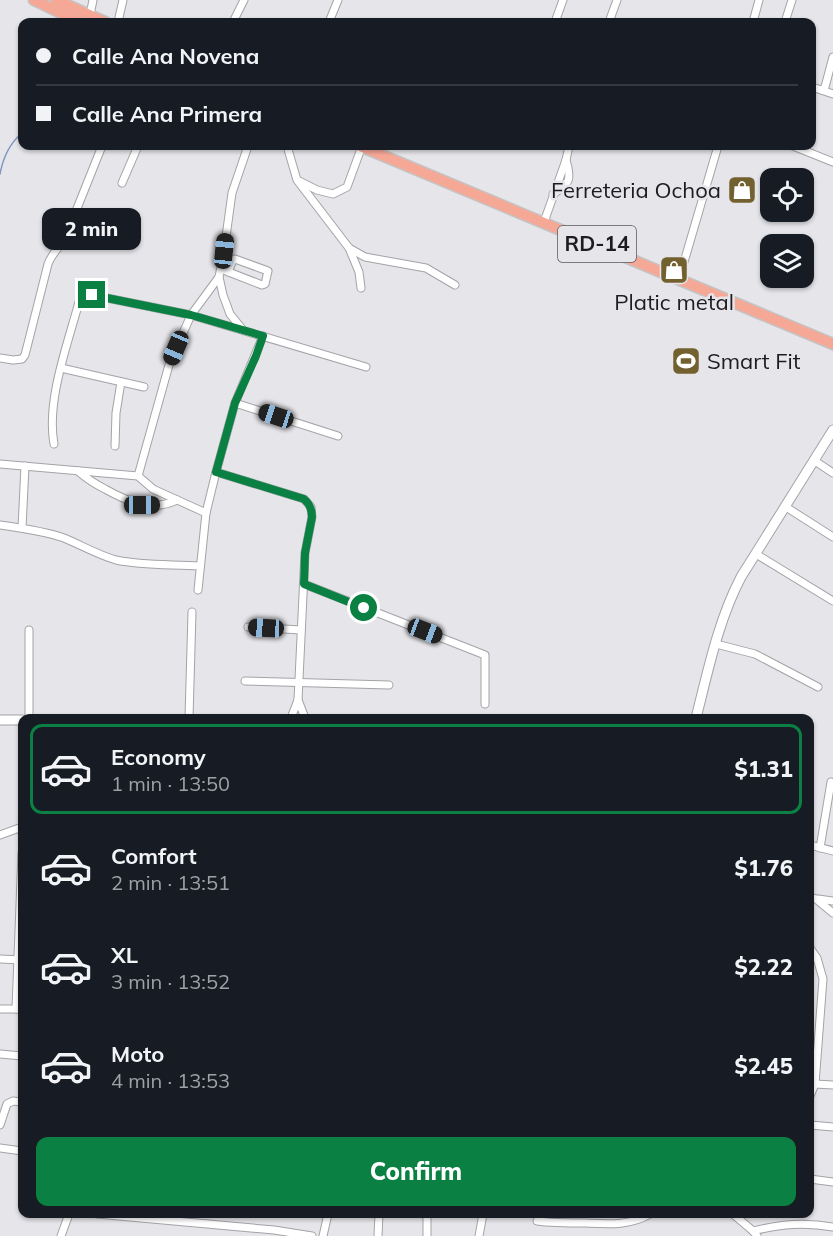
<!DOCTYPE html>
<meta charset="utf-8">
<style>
body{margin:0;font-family:Mulish,sans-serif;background:#20242c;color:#f1f3f6;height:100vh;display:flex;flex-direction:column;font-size:22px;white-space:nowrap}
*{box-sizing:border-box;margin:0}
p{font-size:20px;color:#9ea1a6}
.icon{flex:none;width:33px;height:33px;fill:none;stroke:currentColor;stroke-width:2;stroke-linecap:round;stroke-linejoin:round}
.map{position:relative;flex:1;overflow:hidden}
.sheet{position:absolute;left:18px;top:714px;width:796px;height:504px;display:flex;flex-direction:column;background:#171b24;border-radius:12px;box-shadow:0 2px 4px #0004}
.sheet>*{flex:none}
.top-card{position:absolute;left:18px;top:18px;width:798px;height:132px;border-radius:12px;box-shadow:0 2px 4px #0004;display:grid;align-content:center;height:132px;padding:0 18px;background:#171b24}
.fabs{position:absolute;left:760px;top:168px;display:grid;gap:12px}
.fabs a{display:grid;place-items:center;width:54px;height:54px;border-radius:12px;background:#171b24;box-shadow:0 2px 4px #0004;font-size:30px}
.end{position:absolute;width:27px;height:27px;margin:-14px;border:8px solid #0b8043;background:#fff;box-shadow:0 0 0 3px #fff}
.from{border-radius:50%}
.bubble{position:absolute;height:42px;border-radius:12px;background:#171b24;box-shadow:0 2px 4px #0004;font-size:20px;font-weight:800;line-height:42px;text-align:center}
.car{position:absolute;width:18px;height:36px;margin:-18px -9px;border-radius:8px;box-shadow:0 0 4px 2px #0007;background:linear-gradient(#222 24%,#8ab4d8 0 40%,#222 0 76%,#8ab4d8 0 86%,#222 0)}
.top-card b{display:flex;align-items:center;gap:21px;height:57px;font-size:22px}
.top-card b+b{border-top:2px solid #363941}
.top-card i{width:15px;height:15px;background:#f1f3f6}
ul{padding:10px 0 0;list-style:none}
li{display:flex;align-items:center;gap:18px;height:90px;margin:0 12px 9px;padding:0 6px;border:3px solid transparent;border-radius:12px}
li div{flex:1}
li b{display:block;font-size:22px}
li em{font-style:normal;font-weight:800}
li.selected{border-color:#0b8043}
li>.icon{width:54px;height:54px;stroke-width:1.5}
.cta{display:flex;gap:12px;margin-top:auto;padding:12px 18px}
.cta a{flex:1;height:69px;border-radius:12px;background:#0b8043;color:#fff;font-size:24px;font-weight:800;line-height:69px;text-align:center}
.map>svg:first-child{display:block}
</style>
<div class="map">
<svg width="833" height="1236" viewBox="0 0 833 1236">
<rect width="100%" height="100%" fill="#e5e5ea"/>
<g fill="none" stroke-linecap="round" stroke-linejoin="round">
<path stroke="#8298c0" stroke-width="1.5" d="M0,174C3,158 10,143 22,133"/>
<g stroke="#a3a3a8" stroke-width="9">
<g id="street">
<polyline points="90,15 93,0"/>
<polyline points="118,22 123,0"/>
<polyline points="233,22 244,0"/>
<polyline points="329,22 338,0"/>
<polyline points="555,22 563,0"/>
<polyline points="609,22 617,0"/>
<polyline points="753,22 759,0"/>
<polyline points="785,22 792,0"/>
<polyline points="812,87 833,94"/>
<polyline points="822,90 825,87 833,57"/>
<polyline points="287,146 297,180 349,248 365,257 426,268 455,285"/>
<polyline points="793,146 833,162"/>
<polyline points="299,181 317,190 333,194 347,187 362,146"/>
<polyline points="122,183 138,146"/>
<path d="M553,194C570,184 572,179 566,160"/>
<polyline points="544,222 566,160 569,146"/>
<polyline points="349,248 359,272 361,288"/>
<polyline points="221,269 262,285 265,284 268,271 235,259 233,260 228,272"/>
<polyline points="219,277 223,295 230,314 243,330"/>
<polyline points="679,279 718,146"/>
<path d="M0,358L13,360L22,359L25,355L48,264C52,253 61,246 66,236L102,146"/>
<polyline points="61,368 144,387"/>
<polyline points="235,403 338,436"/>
<path d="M54,444C46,401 68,343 79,302L85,295H92L191,315L366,367"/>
<polyline points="115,446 116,413 121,382"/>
<polyline points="815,461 833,473"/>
<polyline points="0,464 138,476 153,489 206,513"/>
<path d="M78,471C86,478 95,484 105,489C128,502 152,512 177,500"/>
<polyline points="216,472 304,499 311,507 312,517 305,553 298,700 291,718"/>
<polyline points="138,476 169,365 191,315 219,277 224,251 232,193 248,146"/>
<polyline points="786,507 833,537"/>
<path d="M0,525C21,528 44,531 64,538C81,545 98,555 116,560C144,566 172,564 200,566"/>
<polyline points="22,528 25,466"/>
<polyline points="756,554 833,601"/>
<polyline points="304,584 485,655 485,704"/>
<polyline points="198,590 206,513 216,472 235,403 263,336"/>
<polyline points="248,627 301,630"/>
<polyline points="29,630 29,718"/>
<polyline points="716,644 755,654 818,687"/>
<polyline points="245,681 389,685"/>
<polyline points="298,700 305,718"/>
<polyline points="189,718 192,612"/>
<polyline points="0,835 22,827"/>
<polyline points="810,845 833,851"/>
<polyline points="820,848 831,782"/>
<polyline points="810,897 816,899 833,913"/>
<polyline points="818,899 833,901"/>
<polyline points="810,948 817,958 823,979 815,1084 810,1096"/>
<polyline points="0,959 22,960"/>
<polyline points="0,1009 22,1009"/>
<polyline points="16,1009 22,853"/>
<polyline points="0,1054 22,1056"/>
<polyline points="815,1084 833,1085"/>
<polyline points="0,1125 7,1104 13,1101 22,1102"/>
<polyline points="810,1125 833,1127"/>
<polyline points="0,1148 22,1151"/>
<polyline points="810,1179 833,1182"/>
<polyline points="97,1214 274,1230 312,1236"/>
<polyline points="733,1214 753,1231 757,1236"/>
<path d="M537,1221C553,1223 569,1223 585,1223C608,1224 630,1226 650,1214"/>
<path d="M753,1231C782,1224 804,1222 833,1227"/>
<polyline points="61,1236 69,1214"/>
<polyline points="323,1236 328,1214"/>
<polyline points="378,1236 379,1214"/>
<polyline points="427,1236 427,1214"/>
<polyline points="479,1236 483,1214"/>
</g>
</g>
<g stroke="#a3a3a8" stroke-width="11">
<g id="secondary">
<path d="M696,718C708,671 718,621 741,577L833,430"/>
<polyline points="0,720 22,720"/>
</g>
</g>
<g stroke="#c4c4c5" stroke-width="13">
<g id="primary">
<polyline points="34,0 80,22"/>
<polyline points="56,0 105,22"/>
<polyline points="360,146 833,344"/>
</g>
</g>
<use href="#street" stroke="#fff" stroke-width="7"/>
<use href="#secondary" stroke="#fff" stroke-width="9"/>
<use href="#primary" stroke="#f6a897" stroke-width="10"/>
</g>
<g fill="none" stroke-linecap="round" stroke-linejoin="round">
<path stroke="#0b8043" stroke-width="8" d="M92,295L191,315L263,336L256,356L235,403L216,472L304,499C310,504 312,509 312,517L305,553L304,584L364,608"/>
</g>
<defs>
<g id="shop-square" transform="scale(1.5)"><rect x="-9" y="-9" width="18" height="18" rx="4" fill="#73602f" stroke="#e5e5ea"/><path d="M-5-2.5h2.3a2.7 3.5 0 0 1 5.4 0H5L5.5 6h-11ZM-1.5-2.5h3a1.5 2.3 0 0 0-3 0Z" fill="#fff"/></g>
<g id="stadium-square" transform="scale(1.5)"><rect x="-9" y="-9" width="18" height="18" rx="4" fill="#73602f" stroke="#e5e5ea"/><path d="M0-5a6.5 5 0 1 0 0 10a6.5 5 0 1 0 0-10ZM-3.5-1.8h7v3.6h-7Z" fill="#fff"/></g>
</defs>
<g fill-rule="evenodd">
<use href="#shop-square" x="742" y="190"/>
<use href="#shop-square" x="674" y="270"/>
<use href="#stadium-square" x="686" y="361"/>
</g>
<g text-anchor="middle" stroke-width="5" stroke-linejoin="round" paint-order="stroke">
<rect fill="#e5e5ea" stroke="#59595c" stroke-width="1.5" x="558" y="226" width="78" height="36" rx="4.5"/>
<g font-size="21" font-weight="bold" fill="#1d1d1f">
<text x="597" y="251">RD-14</text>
</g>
<g font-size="22" fill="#1d1d1f" stroke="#e5e5ea" text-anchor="end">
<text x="721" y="198">Ferreteria Ochoa</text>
<text x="674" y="310" text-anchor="middle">Platic metal</text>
<text x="707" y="369" text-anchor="start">Smart Fit</text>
</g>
</g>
</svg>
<div class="fabs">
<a><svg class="icon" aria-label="locate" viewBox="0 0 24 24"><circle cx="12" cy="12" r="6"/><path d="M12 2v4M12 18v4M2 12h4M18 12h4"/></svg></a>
<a><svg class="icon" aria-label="layers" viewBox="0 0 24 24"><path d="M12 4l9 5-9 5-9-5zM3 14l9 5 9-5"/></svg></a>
</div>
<i class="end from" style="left:364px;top:608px"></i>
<i class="end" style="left:92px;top:295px"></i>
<div class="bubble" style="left:42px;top:208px;width:99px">2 min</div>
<i class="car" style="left:224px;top:251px;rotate:6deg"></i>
<i class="car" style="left:176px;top:348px;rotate:203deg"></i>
<i class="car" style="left:276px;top:416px;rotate:288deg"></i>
<i class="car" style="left:142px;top:505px;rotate:90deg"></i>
<i class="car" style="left:266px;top:628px;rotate:273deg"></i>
<i class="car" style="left:425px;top:631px;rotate:111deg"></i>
<div class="top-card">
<b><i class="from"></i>Calle Ana Novena</b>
<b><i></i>Calle Ana Primera</b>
</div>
<section class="sheet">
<ul>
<li class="selected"><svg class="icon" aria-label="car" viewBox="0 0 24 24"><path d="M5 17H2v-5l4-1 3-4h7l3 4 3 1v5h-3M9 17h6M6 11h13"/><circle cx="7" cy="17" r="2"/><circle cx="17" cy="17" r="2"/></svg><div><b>Economy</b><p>1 min · 13:50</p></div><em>$1.31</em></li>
<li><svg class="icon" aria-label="car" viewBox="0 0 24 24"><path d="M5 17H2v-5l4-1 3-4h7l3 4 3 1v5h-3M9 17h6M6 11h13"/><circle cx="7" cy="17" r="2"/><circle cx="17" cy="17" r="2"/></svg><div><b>Comfort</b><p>2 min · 13:51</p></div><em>$1.76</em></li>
<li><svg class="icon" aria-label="car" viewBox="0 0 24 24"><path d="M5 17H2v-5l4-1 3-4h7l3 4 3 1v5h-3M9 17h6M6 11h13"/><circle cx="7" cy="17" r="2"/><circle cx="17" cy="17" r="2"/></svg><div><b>XL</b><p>3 min · 13:52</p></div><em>$2.22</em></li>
<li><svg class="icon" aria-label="car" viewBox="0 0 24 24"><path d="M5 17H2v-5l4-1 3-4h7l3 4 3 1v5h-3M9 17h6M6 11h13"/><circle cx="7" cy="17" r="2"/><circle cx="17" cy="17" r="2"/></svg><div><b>Moto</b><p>4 min · 13:53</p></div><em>$2.45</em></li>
</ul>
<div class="cta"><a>Confirm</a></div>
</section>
</div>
